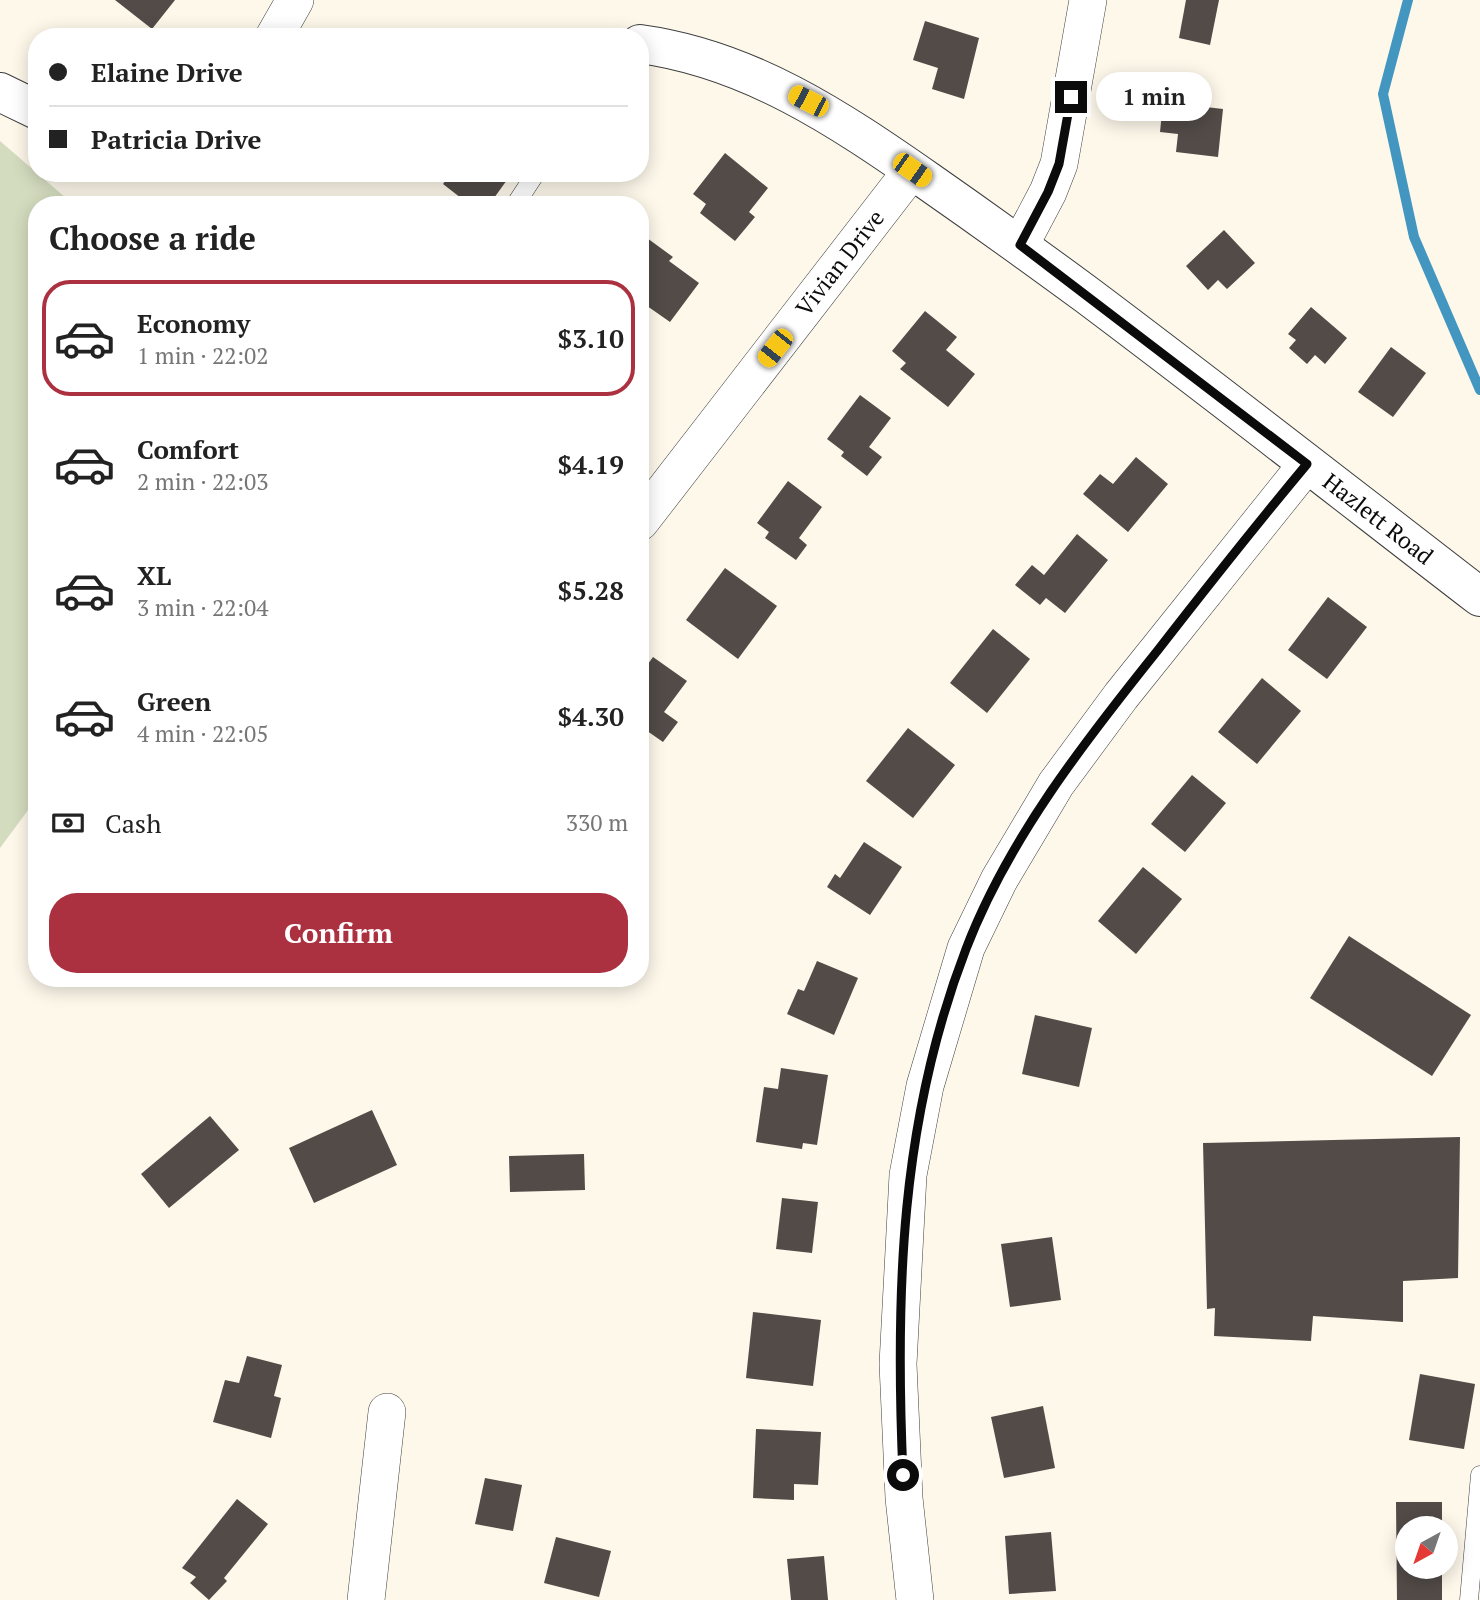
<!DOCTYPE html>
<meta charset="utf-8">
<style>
body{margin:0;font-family:"PT Serif",serif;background:#f6f6f6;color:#222;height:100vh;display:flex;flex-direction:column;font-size:26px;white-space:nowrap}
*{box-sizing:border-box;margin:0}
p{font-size:23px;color:#767676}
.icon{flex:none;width:38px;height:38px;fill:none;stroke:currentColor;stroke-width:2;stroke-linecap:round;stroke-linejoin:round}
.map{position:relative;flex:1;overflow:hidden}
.details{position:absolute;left:28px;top:196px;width:621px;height:791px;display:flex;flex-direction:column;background:#fff;border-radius:28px;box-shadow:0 4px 18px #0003}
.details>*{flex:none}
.guide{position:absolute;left:28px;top:28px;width:621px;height:154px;border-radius:28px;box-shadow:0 4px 18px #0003;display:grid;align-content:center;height:154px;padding:0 21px;background:#fff}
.needle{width:46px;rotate:220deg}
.controls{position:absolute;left:1395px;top:1516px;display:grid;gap:14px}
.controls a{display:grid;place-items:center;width:63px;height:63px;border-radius:50%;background:#fff;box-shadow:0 4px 18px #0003;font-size:35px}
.end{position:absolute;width:32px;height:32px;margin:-16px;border:9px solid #0b0b0b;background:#fff;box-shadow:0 0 0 4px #fff}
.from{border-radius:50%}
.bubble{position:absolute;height:49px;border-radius:24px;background:#fff;box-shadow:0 4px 18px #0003;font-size:23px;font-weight:600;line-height:49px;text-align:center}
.car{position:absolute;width:21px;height:42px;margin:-21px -10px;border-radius:9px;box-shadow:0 0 5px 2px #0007;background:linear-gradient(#f5c518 24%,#345 0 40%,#f5c518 0 76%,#345 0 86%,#f5c518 0)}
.guide b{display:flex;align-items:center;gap:24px;height:66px;font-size:26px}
.guide b+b{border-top:2px solid #e0e0e0}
.guide i{width:18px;height:18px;background:#222}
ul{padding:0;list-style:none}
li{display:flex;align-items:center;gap:21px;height:116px;margin:0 14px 10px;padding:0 7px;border:4px solid transparent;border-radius:28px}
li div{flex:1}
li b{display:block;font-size:26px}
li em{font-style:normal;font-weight:600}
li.selected{border-color:#ac3140}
li>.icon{width:63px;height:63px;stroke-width:1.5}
h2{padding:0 21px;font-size:32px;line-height:84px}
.pay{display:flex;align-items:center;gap:18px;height:77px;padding:0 21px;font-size:26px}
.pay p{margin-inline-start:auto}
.primary-button{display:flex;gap:14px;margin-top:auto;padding:14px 21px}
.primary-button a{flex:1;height:80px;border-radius:28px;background:#ac3140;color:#fff;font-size:28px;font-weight:600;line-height:80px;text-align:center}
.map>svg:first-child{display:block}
</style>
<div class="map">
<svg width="1480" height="1600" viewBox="0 0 1480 1600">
<rect width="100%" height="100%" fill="#fdf8ea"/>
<polygon fill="#d4dcbf" points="0,141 74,205 37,205 37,798 0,848"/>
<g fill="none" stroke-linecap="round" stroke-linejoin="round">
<polyline stroke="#4296bf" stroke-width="10" points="1408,0 1383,94 1414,237 1480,390"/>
</g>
<g fill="#524b48">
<polygon points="115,0 175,0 152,29"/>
<polygon points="1186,0 1219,0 1210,45 1179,38"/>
<polygon points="925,21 979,38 964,99 932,89 938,68 913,60"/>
<polygon points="1163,102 1223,109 1218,157 1176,152 1178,134 1160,132"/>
<polygon points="725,153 768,188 749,212 755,217 735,241 700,213 706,204 693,194"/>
<polygon points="451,173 512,173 489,205 470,205 443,184"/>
<polygon points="1224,230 1255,263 1227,289 1218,280 1208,290 1186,266"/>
<polygon points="647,238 673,257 669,261 699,283 670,322 640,301 640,288 649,277 640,270 640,246"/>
<polygon points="1311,307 1347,338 1325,364 1315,355 1307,364 1289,348 1296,340 1288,334"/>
<polygon points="925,311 957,337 946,350 975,374 948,407 900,369 906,363 892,351"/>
<polygon points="1391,347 1426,373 1393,417 1358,392"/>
<polygon points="860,395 891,418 869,447 882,457 867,476 841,456 844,452 827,439"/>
<polygon points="1136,457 1168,484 1128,532 1083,494 1100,474 1113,484"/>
<polygon points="788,481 822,507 799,538 807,545 796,560 765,538 769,532 757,523"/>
<polygon points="1077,534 1108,560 1065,613 1046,598 1040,605 1015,585 1032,565 1044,575"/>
<polygon points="725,568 777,606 738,659 686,620"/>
<polygon points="1328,597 1367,627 1327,679 1288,650"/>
<polygon points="993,629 1030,659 987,713 950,683"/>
<polygon points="653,657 687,681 664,712 678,722 663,742 640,726 640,675"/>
<polygon points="1262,678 1301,711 1257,764 1218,732"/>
<polygon points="908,728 955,765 913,818 866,781"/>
<polygon points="1192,775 1226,803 1185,852 1151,824"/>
<polygon points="864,842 902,867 870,915 827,887 835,874 840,878"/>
<polygon points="1143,867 1182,899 1136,954 1098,921"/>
<polygon points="1349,936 1471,1015 1432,1076 1310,998"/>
<polygon points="817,961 858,978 834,1035 787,1014 798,989 804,991"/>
<polygon points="1035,1015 1092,1028 1079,1087 1022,1074"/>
<polygon points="781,1068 828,1075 817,1145 803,1143 802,1149 756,1142 764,1087 778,1089"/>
<polygon points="372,1110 397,1165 314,1203 289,1148"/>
<polygon points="210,1116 239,1150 169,1208 141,1174"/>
<polygon points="1460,1137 1458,1278 1403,1281 1403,1322 1313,1316 1311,1341 1214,1336 1215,1308 1207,1309 1203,1143"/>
<polygon points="584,1154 585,1190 510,1192 509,1156"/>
<polygon points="782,1198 818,1202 812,1253 776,1249"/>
<polygon points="1052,1237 1061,1300 1010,1307 1001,1244"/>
<polygon points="753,1312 821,1320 813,1386 746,1378"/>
<polygon points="247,1356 282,1365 274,1396 281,1398 271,1438 213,1422 225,1380 239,1383"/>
<polygon points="1420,1374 1475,1384 1464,1449 1409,1440"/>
<polygon points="1043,1406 1055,1468 1004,1478 991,1417"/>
<polygon points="756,1429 821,1432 818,1485 794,1484 794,1500 753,1498"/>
<polygon points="485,1478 522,1485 513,1531 475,1524"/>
<polygon points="237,1499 268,1524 224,1578 227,1581 209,1600 190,1583 196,1577 182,1568"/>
<polygon points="1396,1502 1442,1502 1442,1528 1407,1528 1407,1566 1442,1566 1442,1600 1397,1600"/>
<polygon points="1051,1532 1056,1591 1009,1594 1005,1536"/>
<polygon points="556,1537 611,1551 599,1597 544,1583"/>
<polygon points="824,1556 828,1600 791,1600 787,1559"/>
</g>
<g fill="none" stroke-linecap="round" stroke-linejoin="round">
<g stroke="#3e3e3e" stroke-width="19">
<g id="service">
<polyline points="515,205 536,173"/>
<polyline points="1469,1600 1480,1475"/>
</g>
</g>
<g stroke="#3e3e3e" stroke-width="38">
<g id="minor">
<polyline points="274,37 295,0"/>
<polyline points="1020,245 1048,192 1059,164 1088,0"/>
<polyline points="640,522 912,170"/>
<polyline points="366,1600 387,1412"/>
<polyline points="915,1600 904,1498 898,1364 908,1175 925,1086 966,948 999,880 1056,784 1121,696 1307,464"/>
</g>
</g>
<g stroke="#3e3e3e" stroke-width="40">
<g id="tertiary">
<path d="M640,44C750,59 839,119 928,181C981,218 1034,256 1087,295C1219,394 1349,496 1480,597"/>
<polyline points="0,92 37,110"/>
</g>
</g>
<use href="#service" stroke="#fff" stroke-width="18"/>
<use href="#minor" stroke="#fff" stroke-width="37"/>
<use href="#tertiary" stroke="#fff" stroke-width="38"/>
</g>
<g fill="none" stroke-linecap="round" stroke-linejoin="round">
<path stroke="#0b0b0b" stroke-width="9" d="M903,1475C895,1294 900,1120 966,949C1008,839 1085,741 1158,650C1207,587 1256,525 1307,464L1020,245L1048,192L1059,164L1071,97"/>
</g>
<g text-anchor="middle" stroke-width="7" stroke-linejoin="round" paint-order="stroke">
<g font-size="23" fill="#0b0b0b" stroke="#fff">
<text transform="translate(840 263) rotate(-52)" y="8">Vivian Drive</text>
<text transform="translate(1378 519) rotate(38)" y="8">Hazlett Road</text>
</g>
</g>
</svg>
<div class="controls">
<a><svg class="needle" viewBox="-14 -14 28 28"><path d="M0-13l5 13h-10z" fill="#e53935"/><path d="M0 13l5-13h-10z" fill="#767676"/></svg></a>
</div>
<i class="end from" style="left:903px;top:1475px"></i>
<i class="end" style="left:1071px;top:97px"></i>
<div class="bubble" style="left:1096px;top:72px;width:116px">1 min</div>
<i class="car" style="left:808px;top:101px;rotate:297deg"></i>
<i class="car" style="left:912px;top:170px;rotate:125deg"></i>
<i class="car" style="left:775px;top:348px;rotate:218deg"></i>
<div class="guide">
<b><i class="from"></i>Elaine Drive</b>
<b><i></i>Patricia Drive</b>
</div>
<section class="details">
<h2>Choose a ride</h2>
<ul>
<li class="selected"><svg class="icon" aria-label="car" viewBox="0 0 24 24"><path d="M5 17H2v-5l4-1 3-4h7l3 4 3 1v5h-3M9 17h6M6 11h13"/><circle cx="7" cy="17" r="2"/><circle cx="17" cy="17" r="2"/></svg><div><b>Economy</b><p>1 min · 22:02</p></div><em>$3.10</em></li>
<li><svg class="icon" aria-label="car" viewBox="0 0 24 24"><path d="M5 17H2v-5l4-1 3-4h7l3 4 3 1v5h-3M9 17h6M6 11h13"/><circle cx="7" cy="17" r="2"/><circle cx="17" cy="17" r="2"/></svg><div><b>Comfort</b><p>2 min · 22:03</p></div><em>$4.19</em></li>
<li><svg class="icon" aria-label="car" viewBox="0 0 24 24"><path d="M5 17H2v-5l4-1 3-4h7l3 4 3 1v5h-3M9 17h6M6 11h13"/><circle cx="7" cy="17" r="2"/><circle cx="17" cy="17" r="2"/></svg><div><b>XL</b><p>3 min · 22:04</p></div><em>$5.28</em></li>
<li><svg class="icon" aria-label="car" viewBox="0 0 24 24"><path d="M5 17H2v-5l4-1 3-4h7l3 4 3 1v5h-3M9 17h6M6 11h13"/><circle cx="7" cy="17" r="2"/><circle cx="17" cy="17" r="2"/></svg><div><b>Green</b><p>4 min · 22:05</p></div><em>$4.30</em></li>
</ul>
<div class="pay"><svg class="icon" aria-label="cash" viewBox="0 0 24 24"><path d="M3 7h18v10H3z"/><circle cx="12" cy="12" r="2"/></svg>Cash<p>330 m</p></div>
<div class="primary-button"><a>Confirm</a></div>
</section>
</div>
